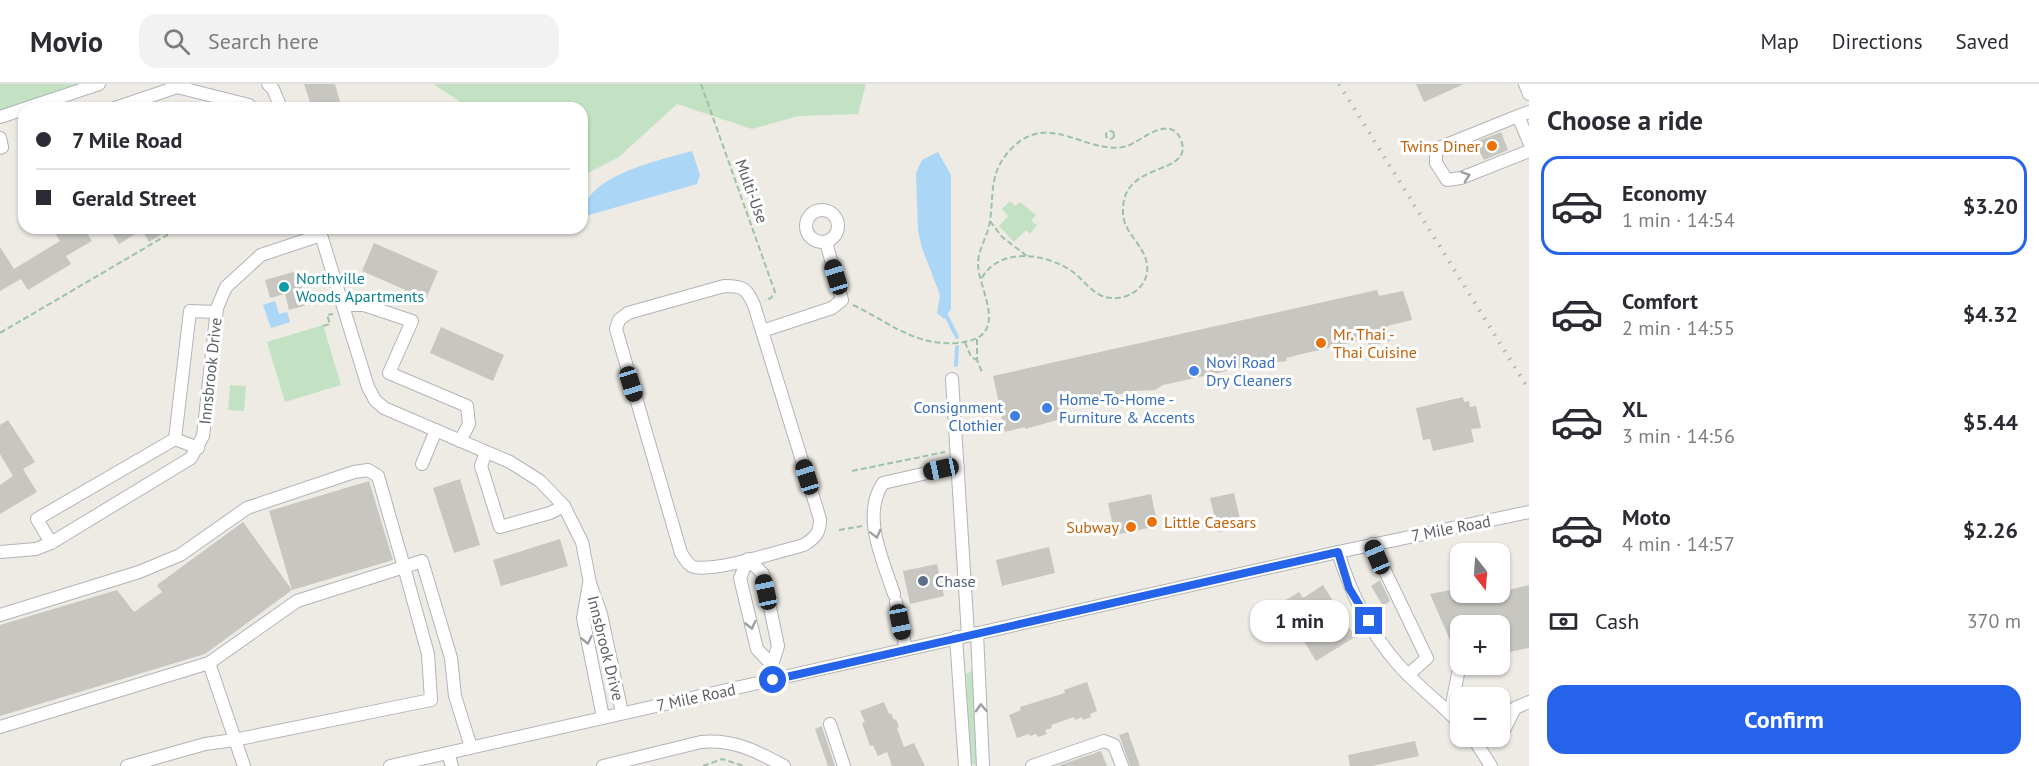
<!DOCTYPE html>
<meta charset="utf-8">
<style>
body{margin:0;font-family:"PT Sans",sans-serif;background:#f2f2f3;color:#2b2b33;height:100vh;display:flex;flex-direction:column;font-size:22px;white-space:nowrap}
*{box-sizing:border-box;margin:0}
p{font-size:20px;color:#7c7c81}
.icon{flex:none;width:33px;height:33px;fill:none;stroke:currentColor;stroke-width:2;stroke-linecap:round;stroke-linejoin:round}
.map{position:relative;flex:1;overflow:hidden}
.sheet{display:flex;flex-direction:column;background:#fff;width:510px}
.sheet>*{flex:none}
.banner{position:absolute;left:18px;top:18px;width:570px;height:132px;border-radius:18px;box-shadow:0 2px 4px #0004;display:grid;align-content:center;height:132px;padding:0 18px;background:#fff}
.needle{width:39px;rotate:163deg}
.buttons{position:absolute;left:1450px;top:459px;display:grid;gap:12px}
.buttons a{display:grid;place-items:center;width:60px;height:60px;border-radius:12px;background:#fff;box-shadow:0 2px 4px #0004;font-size:30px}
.end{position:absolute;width:27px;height:27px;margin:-14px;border:8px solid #2563eb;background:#fff;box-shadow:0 0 0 3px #fff}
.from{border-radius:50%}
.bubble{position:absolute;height:42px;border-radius:18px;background:#fff;box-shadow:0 2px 4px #0004;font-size:20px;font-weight:800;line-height:42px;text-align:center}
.car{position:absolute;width:18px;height:36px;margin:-18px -9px;border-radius:8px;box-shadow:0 0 4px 2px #0007;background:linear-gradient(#222 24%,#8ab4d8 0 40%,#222 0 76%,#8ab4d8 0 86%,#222 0)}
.banner b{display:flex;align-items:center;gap:21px;height:57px;font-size:22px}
.banner b+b{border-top:2px solid #e1e1e2}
.banner i{width:15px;height:15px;background:#2b2b33}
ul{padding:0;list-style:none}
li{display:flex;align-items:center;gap:18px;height:99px;margin:0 12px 9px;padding:0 6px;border:3px solid transparent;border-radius:18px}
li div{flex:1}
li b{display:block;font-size:22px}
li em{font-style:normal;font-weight:800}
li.selected{border-color:#2563eb}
li>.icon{width:54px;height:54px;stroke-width:1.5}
h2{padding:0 18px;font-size:27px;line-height:72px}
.pay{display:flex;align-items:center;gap:15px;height:66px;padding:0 18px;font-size:22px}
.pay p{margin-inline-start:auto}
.action{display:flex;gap:12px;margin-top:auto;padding:12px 18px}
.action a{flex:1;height:69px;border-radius:18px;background:#2563eb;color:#fff;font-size:24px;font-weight:800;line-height:69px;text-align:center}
header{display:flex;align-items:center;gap:36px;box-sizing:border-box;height:84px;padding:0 30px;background:#fff;border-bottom:2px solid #e1e1e2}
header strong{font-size:28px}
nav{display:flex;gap:33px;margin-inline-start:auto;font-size:21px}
.search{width:420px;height:54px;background:#f2f2f3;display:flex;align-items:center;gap:15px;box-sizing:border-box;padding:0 21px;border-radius:18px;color:#7c7c81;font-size:22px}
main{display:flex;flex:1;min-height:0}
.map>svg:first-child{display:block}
</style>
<header>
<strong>Movio</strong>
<div class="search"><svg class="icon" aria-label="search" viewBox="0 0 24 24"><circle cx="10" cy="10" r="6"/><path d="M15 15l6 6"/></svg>Search here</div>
<nav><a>Map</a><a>Directions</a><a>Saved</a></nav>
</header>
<main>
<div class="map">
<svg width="1529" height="682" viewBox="0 0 1529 682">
<rect width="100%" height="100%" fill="#edebe4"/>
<g fill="#c3e2c3">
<polygon points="0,0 92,0 0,30"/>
<polygon points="433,0 866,0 858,30 798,32 752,45 677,20 619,73 582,92 582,24 470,24"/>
<polygon points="1010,117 1015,122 1020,118 1036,131 1031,137 1037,141 1030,150 1026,146 1014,158 999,142 1008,132 1002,125"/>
<polygon points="323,241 341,301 285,318 267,258"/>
<polygon points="230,301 246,302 244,327 228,326"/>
<polygon points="971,587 974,587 977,682 970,679 966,590"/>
</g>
<g fill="#abd6f6">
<path d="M692,67L700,91L697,100L582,133C582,92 661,76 692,67Z"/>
<polygon points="938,68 951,91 951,225 944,235 937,229 940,211 922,164 918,147 916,89 922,76"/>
<polygon points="275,217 279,230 287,228 290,238 271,244 263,221"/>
</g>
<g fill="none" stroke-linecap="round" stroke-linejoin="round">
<g stroke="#abd6f6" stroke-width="4">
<polyline points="945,229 957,253"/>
<polyline points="956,281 957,263"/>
</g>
</g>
<g fill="#c8c6c0">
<polygon points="304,0 335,0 342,24 312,24"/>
<polygon points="1416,0 1464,0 1424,18"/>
<polygon points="1501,48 1508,66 1484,76 1475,58"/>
<polygon points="52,144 84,144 92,157 66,172 71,180 28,206 21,195 0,207 0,163 14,185 60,157"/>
<polygon points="109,144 172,144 149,158 142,146 119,160"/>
<polygon points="374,159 438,187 426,215 362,187"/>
<polygon points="297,187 307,221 289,226 285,210 270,214 265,196"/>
<polygon points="1377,206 1379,212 1403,207 1410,228 1412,236 1387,242 1390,257 1369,262 1367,255 1306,269 1286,274 1287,277 1254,281 1163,301 1155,306 1132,307 1091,317 1092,318 1059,324 1061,335 1025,345 1025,343 1005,348 993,292"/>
<polygon points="441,243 504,271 493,297 430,269"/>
<polygon points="1463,313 1464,318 1469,317 1470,323 1476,322 1481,344 1471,345 1474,358 1433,367 1430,355 1423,356 1416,324"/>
<polygon points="8,336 35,378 23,385 37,408 0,430 0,401 13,392 0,370 0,341"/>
<polygon points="460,395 480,461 454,469 433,404"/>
<polygon points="369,397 393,476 292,506 269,427"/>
<polygon points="1234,409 1242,443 1218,448 1210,414"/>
<polygon points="1151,410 1158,442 1115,451 1108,419"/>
<polygon points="243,438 292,506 205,570 0,632 0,541 117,506 134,528 162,508 157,501"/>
<polygon points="560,455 568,482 501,502 493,476"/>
<polygon points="1049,463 1055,489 1002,502 996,476"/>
<polygon points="937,480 944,512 910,520 903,487"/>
<polygon points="1380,496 1390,517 1383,522 1371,502"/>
<polygon points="1323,501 1355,553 1316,577 1281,519 1299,508 1303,514"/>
<polygon points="1529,501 1529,564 1500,570 1500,542 1461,542 1461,562 1453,563 1430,510 1461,504 1461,508 1500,508"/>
<polygon points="1087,598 1097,627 1090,630 1091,633 1083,636 1082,633 1075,636 1074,633 1051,641 1052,644 1045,646 1047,650 1038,653 1036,650 1030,652 1029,650 1017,654 1009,631 1021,626 1020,623 1065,609 1064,606"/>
<polygon points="884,618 889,630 891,629 894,636 896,635 899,643 897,644 904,663 914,659 925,682 892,682 887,668 878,672 873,661 870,662 862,639 865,638 860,627"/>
<polygon points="822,642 822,643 835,682 828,682 815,645"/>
<polygon points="1128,648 1140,682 1130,682 1121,656 1119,651"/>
<polygon points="1415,657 1419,672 1372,682 1350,682 1348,671"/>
<polygon points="1101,667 1107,682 1057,682"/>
</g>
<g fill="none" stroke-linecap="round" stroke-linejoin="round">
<g stroke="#b1b4b8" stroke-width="14">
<g id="minor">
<polyline points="268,0 273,5 281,24"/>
<polyline points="1525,0 1529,10"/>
<polyline points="177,3 249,21 251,24"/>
<polyline points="27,24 99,0"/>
<polyline points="115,24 177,3 177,0"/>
<polyline points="1529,28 1518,32 1529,58"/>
<polyline points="1518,32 1436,65 1436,79 1447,96 1461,94 1529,67"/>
<polyline points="0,33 24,25"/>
<polyline points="0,54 2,63 0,64"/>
<circle cx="822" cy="142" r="16"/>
<polyline points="321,151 368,303 375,316 384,324 510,378 540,397 564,422 582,458 590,499 601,530 622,629"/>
<path d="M724,202C744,202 746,204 754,221L820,435C820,449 816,453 804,461C780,467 716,488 694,483C687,481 685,474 681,469L616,245L619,236L628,229Z"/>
<polyline points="343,221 364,221 412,237 389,289 467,322 469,340 460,357"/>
<polyline points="762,247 832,224 842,216 826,158"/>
<polyline points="952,295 968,551"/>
<polyline points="198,364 175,355 190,227 216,228"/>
<polyline points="486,368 481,382 500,443 550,429 564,422"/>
<polyline points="422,380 436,346"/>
<polyline points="51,459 37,435 175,355"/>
<polyline points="1372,460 1427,574 1408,591"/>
<polyline points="0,468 36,465 51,459 191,374 203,352 217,224 226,203 261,171 321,151 319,145"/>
<path d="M1338,468C1350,507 1369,547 1397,579C1416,601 1440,619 1461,640"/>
<polyline points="589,500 583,534 603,633"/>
<path d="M894,510C883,476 861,432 883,399L958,382"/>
<polyline points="896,518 906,565"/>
<polyline points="0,531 139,488 180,471 247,424 354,388 368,386 378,392 404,483 422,477 451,574 455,612 471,663"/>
<polyline points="977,549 983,682"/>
<polyline points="956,553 965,682"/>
<polyline points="209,579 244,682"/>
<polyline points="772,581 757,565 740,494 748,475 763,490 778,562 772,581 773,596"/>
<polyline points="1450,630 1458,590"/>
<polyline points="830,640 844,682"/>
<polyline points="0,643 209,579 297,517 404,483 428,570 431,616 234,656 205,660 127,682"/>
<polyline points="1500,648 1504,646 1515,624 1529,618"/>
<polyline points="1472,652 1491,682"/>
<polyline points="1476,658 1489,652"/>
<polyline points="448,669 452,682"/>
<polyline points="390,682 1338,468 1529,428"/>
<path d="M603,682L701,658C734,655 756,667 784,682"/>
<polyline points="1032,682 1104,657 1114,661 1122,682"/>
</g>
</g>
<g stroke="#9dc2a7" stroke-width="2" stroke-dasharray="6 3" stroke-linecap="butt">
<polyline points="701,0 775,208 771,214 765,216"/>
<circle cx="1110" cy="51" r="4"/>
<polyline points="990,137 1002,153 1027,172"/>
<path d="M853,221C889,238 914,262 957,259C964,258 973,257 979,253C1002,238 978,201 978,180C978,165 988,152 990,137C994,108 989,88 1011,65C1049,25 1088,73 1127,62C1142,57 1170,29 1181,56C1195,93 1121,75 1123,128C1123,148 1141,158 1146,176C1154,203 1123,222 1100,211C1090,206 1082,195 1073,188C1047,169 997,162 981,196"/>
<polyline points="323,242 330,240 327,231 333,230"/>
<polyline points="0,249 179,144"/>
<polyline points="977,255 977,276 982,288"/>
<polyline points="965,258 971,273 977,276"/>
<polyline points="852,387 945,368"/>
<polyline points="839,446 862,442"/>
<polyline points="703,682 722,675 744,682"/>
</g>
<use href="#minor" stroke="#fff" stroke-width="12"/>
<polyline stroke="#b2b3b3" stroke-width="4" stroke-dasharray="1.5 8" stroke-linecap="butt" points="1339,0 1529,306"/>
</g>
<defs><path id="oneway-chevron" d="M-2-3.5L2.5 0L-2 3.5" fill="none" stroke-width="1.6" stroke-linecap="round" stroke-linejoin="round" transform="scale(1.5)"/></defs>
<g stroke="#9d9fa1">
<use href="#oneway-chevron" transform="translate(1466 92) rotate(-19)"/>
<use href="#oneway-chevron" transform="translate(876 450) rotate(76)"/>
<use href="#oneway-chevron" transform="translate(751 541) rotate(77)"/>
<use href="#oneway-chevron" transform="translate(587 556) rotate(78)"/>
<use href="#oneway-chevron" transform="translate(981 624) rotate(-93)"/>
</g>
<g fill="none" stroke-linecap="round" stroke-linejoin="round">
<polyline stroke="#2563eb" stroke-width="8" points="773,596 1338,468 1349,504 1369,537"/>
</g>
<g fill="#e8710a" stroke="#fff" stroke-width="2">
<circle cx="1492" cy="62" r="6"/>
<circle cx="1321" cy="259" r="6"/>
<circle cx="1152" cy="438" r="6"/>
<circle cx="1131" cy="443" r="6"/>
</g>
<circle fill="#0f9aa8" stroke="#fff" stroke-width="2" cx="284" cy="203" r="6"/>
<g fill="#3f7fe0" stroke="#fff" stroke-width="2">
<circle cx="1194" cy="287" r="6"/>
<circle cx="1047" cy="324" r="6"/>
<circle cx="1015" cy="332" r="6"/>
</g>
<circle fill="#5c6f8a" stroke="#fff" stroke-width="2" cx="923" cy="497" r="6"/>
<g text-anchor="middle" stroke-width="6" stroke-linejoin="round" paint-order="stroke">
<g font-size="16" fill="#c56008" stroke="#fff" text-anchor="end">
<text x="1480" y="68">Twins Diner</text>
<text x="1333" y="256" text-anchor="start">Mr. Thai -<tspan x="1333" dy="18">Thai Cuisine</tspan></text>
<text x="1164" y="444" text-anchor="start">Little Caesars</text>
<text x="1119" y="449">Subway</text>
</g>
<g font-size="16" fill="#5c5f63" stroke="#fff">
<text transform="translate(752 107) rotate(70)" y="6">Multi-Use</text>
<text transform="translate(210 287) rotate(-84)" y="6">Innsbrook Drive</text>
<text transform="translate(1451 444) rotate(-11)" y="6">7 Mile Road</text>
<text transform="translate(606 564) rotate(76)" y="6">Innsbrook Drive</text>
<text transform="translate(696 613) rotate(-12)" y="6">7 Mile Road</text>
</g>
<g font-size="16" fill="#0d838f" stroke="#fff" text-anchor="start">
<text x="296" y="200">Northville<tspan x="296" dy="18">Woods Apartments</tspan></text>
</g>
<g font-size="16" fill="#366cbe" stroke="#fff" text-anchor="start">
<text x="1206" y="284">Novi Road<tspan x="1206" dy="18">Dry Cleaners</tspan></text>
<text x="1059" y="321">Home-To-Home -<tspan x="1059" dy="18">Furniture &amp; Accents</tspan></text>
<text x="1003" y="329" text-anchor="end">Consignment<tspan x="1003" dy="18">Clothier</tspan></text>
</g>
<g font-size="16" fill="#4e5e75" stroke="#fff" text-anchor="start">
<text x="935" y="503">Chase</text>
</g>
</g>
</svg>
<div class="buttons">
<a><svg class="needle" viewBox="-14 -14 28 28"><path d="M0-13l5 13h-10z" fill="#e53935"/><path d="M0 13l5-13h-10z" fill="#7c7c81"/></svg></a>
<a>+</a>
<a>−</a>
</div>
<i class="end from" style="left:773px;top:596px"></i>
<i class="end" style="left:1369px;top:537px"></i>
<div class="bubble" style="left:1250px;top:516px;width:99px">1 min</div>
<i class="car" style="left:836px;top:193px;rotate:343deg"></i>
<i class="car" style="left:631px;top:300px;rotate:163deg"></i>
<i class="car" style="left:941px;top:385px;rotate:258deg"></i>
<i class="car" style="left:807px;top:393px;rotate:343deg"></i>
<i class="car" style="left:1377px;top:473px;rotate:337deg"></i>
<i class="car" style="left:766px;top:508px;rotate:348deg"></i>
<i class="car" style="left:900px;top:538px;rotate:169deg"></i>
<div class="banner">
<b><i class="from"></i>7 Mile Road</b>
<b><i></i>Gerald Street</b>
</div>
</div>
<section class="sheet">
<h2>Choose a ride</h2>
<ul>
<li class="selected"><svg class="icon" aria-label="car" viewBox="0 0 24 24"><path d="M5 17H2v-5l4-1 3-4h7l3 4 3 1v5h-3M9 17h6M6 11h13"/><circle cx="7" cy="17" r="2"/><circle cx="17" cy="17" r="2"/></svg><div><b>Economy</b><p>1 min · 14:54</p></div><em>$3.20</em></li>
<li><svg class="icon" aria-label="car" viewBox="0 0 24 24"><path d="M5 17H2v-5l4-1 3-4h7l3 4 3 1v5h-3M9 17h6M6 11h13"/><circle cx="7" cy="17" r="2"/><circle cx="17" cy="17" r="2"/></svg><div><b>Comfort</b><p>2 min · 14:55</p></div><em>$4.32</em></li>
<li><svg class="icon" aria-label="car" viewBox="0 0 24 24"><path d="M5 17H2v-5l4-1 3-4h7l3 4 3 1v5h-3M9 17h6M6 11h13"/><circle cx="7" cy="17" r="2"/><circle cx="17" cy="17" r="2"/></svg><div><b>XL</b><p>3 min · 14:56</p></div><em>$5.44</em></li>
<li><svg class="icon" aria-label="car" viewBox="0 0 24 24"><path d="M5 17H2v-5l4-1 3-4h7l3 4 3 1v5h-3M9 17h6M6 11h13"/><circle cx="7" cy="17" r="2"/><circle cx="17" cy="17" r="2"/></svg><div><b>Moto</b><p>4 min · 14:57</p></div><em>$2.26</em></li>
</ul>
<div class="pay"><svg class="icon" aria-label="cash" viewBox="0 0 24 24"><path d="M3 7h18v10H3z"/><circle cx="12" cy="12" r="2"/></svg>Cash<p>370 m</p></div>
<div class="action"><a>Confirm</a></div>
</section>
</main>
